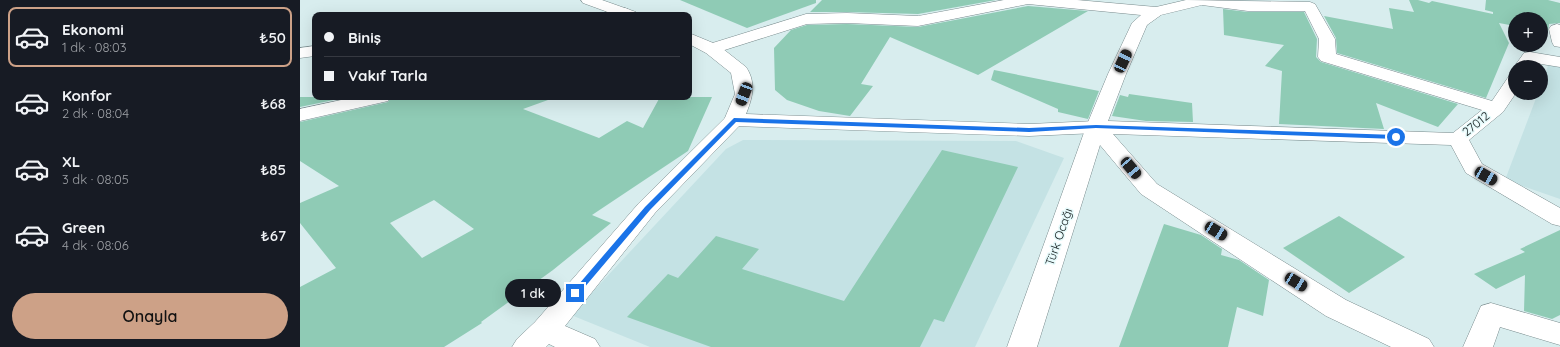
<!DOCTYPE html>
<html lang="tr">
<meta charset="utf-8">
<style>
body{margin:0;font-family:Quicksand,sans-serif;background:#242831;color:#f1f3f6;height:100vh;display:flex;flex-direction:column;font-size:15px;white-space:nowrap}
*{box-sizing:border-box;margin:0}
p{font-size:13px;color:#9ea1a6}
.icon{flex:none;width:22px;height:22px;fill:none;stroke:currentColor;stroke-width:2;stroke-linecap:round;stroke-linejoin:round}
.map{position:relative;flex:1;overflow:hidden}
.panel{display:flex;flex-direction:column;background:#171b24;width:300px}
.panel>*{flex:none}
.banner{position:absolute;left:12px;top:12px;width:380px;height:88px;border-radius:8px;box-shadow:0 4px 16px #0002;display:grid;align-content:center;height:88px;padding:0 12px;background:#171b24}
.controls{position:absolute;left:1208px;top:12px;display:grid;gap:8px}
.controls a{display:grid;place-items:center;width:40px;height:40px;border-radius:50%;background:#171b24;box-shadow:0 4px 16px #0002;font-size:20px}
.end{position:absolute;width:18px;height:18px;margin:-9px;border:5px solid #1a73e8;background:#fff;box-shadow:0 0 0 2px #fff}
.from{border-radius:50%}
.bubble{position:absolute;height:28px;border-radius:14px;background:#171b24;box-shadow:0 4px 16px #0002;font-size:13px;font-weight:600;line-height:28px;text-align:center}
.car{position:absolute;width:12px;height:24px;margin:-12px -6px;border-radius:5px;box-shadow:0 0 3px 1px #0007;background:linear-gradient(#222 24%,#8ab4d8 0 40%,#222 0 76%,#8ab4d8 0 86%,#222 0)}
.banner b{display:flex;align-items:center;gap:14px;height:38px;font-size:15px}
.banner b+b{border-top:1px solid #363941}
.banner i{width:10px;height:10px;background:#f1f3f6}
ul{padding:7px 0 0;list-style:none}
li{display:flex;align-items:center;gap:12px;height:60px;margin:0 8px 6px;padding:0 4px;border:2px solid transparent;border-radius:8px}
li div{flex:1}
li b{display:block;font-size:15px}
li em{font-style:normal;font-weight:600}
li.selected{border-color:#cda187}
li>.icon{width:36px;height:36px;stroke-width:1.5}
.cta{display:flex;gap:8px;margin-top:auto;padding:8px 12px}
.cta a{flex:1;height:46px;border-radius:24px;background:#cda187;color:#111;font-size:16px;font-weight:600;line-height:46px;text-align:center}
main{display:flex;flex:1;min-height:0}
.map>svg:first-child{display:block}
</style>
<main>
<section class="panel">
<ul>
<li class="selected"><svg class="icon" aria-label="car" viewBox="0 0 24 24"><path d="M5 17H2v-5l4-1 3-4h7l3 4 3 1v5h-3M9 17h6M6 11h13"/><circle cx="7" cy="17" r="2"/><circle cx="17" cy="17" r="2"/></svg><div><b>Ekonomi</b><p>1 dk · 08:03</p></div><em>₺50</em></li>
<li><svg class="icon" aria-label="car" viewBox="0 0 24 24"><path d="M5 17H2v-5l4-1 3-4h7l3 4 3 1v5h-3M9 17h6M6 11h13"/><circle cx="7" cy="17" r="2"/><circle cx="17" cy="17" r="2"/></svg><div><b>Konfor</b><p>2 dk · 08:04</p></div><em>₺68</em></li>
<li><svg class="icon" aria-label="car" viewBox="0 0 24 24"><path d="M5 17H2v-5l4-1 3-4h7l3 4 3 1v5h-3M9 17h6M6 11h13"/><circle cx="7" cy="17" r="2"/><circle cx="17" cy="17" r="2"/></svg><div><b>XL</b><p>3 dk · 08:05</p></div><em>₺85</em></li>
<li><svg class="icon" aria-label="car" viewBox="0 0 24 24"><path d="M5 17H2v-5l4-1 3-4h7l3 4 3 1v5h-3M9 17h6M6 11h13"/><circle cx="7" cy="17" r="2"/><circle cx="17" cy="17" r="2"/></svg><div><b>Green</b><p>4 dk · 08:06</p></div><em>₺67</em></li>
</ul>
<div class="cta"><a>Onayla</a></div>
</section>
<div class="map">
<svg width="1260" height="347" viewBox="0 0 1260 347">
<rect width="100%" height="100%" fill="#d8edee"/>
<g fill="#c4e2e4">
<polygon points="1250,61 1260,63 1260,199 1205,180 1238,93 1241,93 1241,84"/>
<polygon points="443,140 716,141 764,158 675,347 350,347 271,315 426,149"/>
</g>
<g fill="#8fcbb5" fill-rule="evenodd">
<polygon points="380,0 516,0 516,3 447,28"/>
<polygon points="522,0 696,0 618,14 547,12 510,12"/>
<polygon points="1109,0 1118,0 1129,3 1132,1 1193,14 1193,12 1185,10 1186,0 1248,0 1260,3 1260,23 1249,24 1248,32 1241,31 1241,19 1215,19 1215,26 1199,23 1209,43 1186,98 1037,53 1036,38 1024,16 1093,29 1089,8 1114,12"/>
<polygon points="728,6 788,11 678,75 590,37 561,84 573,86 550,116 519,111 487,100 475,90 474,48 491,30 507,25 547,24 618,27"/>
<polygon points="923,9 948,12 1004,12 1017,39 1016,57 1021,62 1158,104 1138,127 1076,103 1084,129 979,124 982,71 965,66 984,45 924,35"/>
<polygon points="694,70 799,91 788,119 758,112 758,109 691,80"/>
<polygon points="829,94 892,103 893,122 846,121 812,116 820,95 828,97"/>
<polygon points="0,97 48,97 0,107"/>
<path d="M91,97H247L248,100L223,109L299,138L327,121L343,128L360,97H412L388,151L292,215L311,223L253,270L181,322L182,323L144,347H0V287L36,268L0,223V203L39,186L0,161V122L88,102ZM134,200L174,229L122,258L90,223Z"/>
<polygon points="642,150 718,167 644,322 634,319 620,347 411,347 327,317 368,274 378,278 416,236 459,249 442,269 544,301"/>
<polygon points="1039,216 1105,257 1049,293 983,248"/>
<polygon points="864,224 901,235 922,249 921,255 939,260 969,280 963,316 937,307 928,347 819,347"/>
<polygon points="1260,230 1260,315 1252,319 1224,311 1225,275 1196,289 1174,274 1225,252 1220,249"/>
</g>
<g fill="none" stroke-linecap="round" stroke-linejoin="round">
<g stroke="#798b8d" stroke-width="1">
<g id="minor">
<path d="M704,0H777L856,7L886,0L1010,2L1015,4L1035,39L1036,54L1192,101L1209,76L1215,75L1216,93L1203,112L1169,140L1182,164L1260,208V226L1252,224L1166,173L1151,145L813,134L857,184L1046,300L1129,339L1134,347H1091L1026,316L841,194L800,145L737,347H707L786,127L808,74L832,23L841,15L728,4L618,26L547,23L507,24L412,54L406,53L404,49L406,45L506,14L547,13L618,16ZM902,5L948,11H1005L1019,39L1018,57L1021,61L1182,110L1153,133L808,121L826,74L847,25L861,15Z"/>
<polygon points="325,8 330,10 333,13 331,15 302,15 305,12"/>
<polygon points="1257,24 1260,25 1260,47 1254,46 1252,42 1249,29 1251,26"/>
<polygon points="15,46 15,56 0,58 0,48"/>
<polygon points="1230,52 1260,57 1260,67 1235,63 1232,67 1215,68 1214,67 1224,53"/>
<polygon points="55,97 90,97 88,101 0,121 0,109"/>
<polygon points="434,114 441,116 444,120 441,124 355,213 265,326 295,339 300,347 255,347 249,344 246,347 212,347 217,339 235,322 339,203 427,116"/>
<polygon points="1191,303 1260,323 1260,345 1200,327 1193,347 1163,347 1181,306"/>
</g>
</g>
<g stroke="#798b8d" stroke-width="1">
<g id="secondary">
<polygon points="281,0 302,0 336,12 339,15 316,15 283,3"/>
<path d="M389,33L418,45L446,67C457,83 452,99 446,114L729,124L796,121L803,123L806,127L803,131L796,133L729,136L434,126L427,124L424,120L435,94L431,73L406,53L389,44Z"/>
</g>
</g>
<use href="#minor" fill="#fff" fill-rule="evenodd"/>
<use href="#secondary" fill="#fff" fill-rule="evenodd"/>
</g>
<polygon fill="#1a73e8" points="434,118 729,128 796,125 1096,135 1099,137 1096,139 796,128 729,132 436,122 350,210 278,295 273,295 273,291 345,207"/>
<g text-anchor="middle" stroke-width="3" stroke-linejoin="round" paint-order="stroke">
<g font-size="12" fill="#131a1b" stroke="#e5fafb">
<text transform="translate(1176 124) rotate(-39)" y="4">27012</text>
<text transform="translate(759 237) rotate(-71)" y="4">Türk Ocağı</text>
</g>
</g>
</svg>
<div class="controls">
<a>+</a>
<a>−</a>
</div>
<i class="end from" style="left:1096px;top:137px"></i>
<i class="end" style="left:275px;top:293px"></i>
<div class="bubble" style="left:205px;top:279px;width:56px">1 dk</div>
<i class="car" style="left:823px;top:61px;rotate:25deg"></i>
<i class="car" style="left:444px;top:94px;rotate:201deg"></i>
<i class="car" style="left:831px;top:168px;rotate:140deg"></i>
<i class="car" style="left:1186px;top:176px;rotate:120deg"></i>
<i class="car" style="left:916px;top:231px;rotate:122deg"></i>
<i class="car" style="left:996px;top:282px;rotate:122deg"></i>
<div class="banner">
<b><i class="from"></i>Biniş</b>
<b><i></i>Vakıf Tarla</b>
</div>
</div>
</main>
